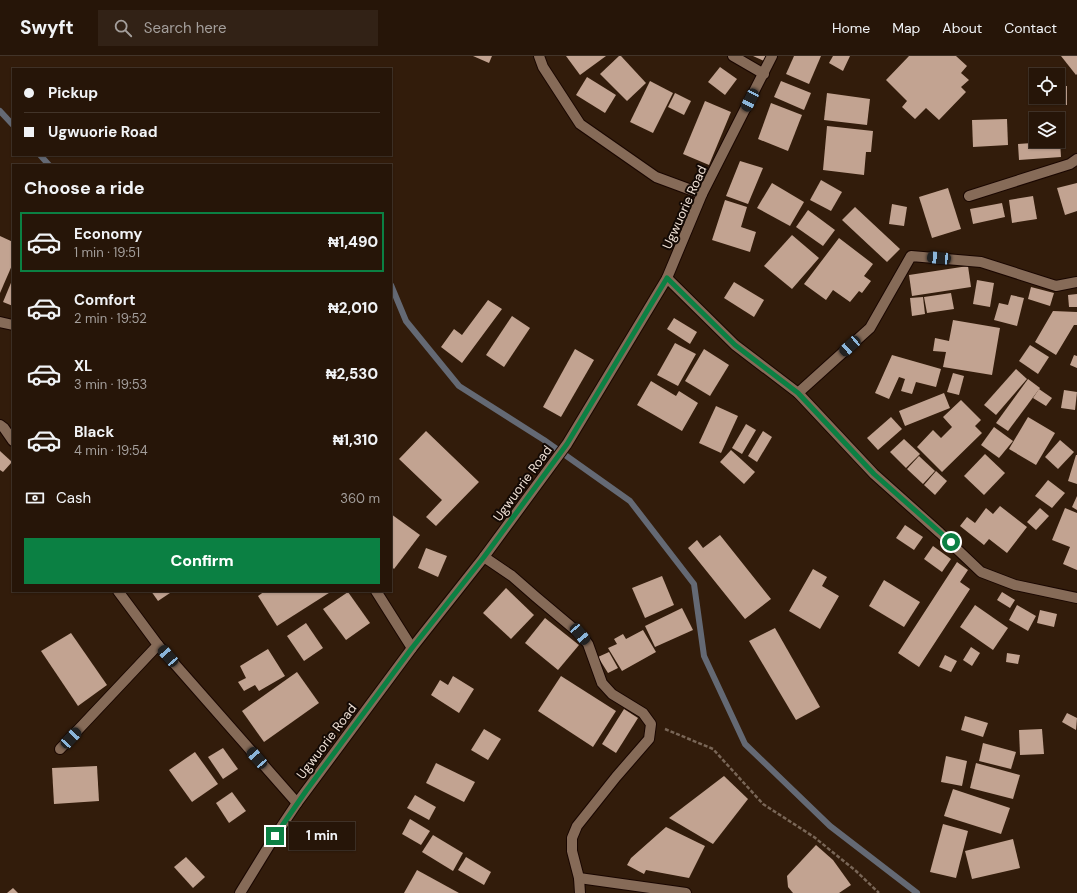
<!DOCTYPE html>
<meta charset="utf-8">
<style>
body{margin:0;font-family:"DM Sans",sans-serif;background:#322216;color:#f1f3f6;height:100vh;display:flex;flex-direction:column;font-size:15px;white-space:nowrap}
*{box-sizing:border-box;margin:0}
p{font-size:13px;color:#a49f9c}
.icon{flex:none;width:22px;height:22px;fill:none;stroke:currentColor;stroke-width:2;stroke-linecap:round;stroke-linejoin:round}
.map{position:relative;flex:1;overflow:hidden}
.details{position:absolute;left:12px;top:108px;width:380px;height:428px;display:flex;flex-direction:column;background:#261508;border-radius:0px;box-shadow:0 1px 3px #0004,0 0 0 1px #423429}
.details>*{flex:none}
.top-card{position:absolute;left:12px;top:12px;width:380px;height:88px;border-radius:0px;box-shadow:0 1px 3px #0004,0 0 0 1px #423429;display:grid;align-content:center;height:88px;padding:0 12px;background:#261508}
.tools{position:absolute;left:1029px;top:12px;display:grid;gap:8px}
.tools a{display:grid;place-items:center;width:36px;height:36px;border-radius:0px;background:#261508;box-shadow:0 1px 3px #0004,0 0 0 1px #423429;font-size:20px}
.end{position:absolute;width:18px;height:18px;margin:-9px;border:5px solid #0b8043;background:#fff;box-shadow:0 0 0 2px #fff}
.from{border-radius:50%}
.bubble{position:absolute;height:28px;border-radius:0px;background:#261508;box-shadow:0 1px 3px #0004,0 0 0 1px #423429;font-size:13px;font-weight:800;line-height:28px;text-align:center}
.car{position:absolute;width:12px;height:24px;margin:-12px -6px;border-radius:5px;box-shadow:0 0 3px 1px #0007;background:linear-gradient(#222 24%,#8ab4d8 0 40%,#222 0 76%,#8ab4d8 0 86%,#222 0)}
.top-card b{display:flex;align-items:center;gap:14px;height:38px;font-size:15px}
.top-card b+b{border-top:1px solid #423429}
.top-card i{width:10px;height:10px;background:#f1f3f6}
ul{padding:0;list-style:none}
li{display:flex;align-items:center;gap:12px;height:60px;margin:0 8px 6px;padding:0 4px;border:2px solid transparent;border-radius:0px}
li div{flex:1}
li b{display:block;font-size:15px}
li em{font-style:normal;font-weight:800}
li.on{border-color:#0b8043}
li>.icon{width:36px;height:36px;stroke-width:1.5}
h2{padding:0 12px;font-size:18px;line-height:48px}
.pay{display:flex;align-items:center;gap:10px;height:44px;padding:0 12px;font-size:15px}
.pay p{margin-inline-start:auto}
.button{display:flex;gap:8px;margin-top:auto;padding:8px 12px}
.button a{flex:1;height:46px;border-radius:0px;background:#0b8043;color:#fff;font-size:16px;font-weight:800;line-height:46px;text-align:center}
header{display:flex;align-items:center;gap:24px;box-sizing:border-box;height:56px;padding:0 20px;background:#261508;border-bottom:1px solid #423429}
header strong{font-size:19px}
nav{display:flex;gap:22px;margin-inline-start:auto;font-size:14px}
.search{width:280px;height:36px;background:#322216;display:flex;align-items:center;gap:10px;box-sizing:border-box;padding:0 14px;border-radius:0px;color:#a49f9c;font-size:15px}
.map>svg:first-child{display:block}
</style>
<header>
<strong>Swyft</strong>
<div class="search"><svg class="icon" aria-label="search" viewBox="0 0 24 24"><circle cx="10" cy="10" r="6"/><path d="M15 15l6 6"/></svg>Search here</div>
<nav><a>Home</a><a>Map</a><a>About</a><a>Contact</a></nav>
</header>
<div class="map">
<svg width="1077" height="837" viewBox="0 0 1077 837">
<rect width="100%" height="100%" fill="#321c0b"/>
<g fill="none" stroke-linecap="round" stroke-linejoin="round">
<g stroke="#646974" stroke-width="6">
<polyline points="0,55 13,69"/>
<polyline points="40,99 49,109"/>
<polyline points="391,229 406,265 459,330 544,384 630,445 694,528 704,600 745,688 830,770 917,837"/>
</g>
</g>
<g fill="#c2a391">
<polygon points="473,0 492,0 489,7"/>
<polygon points="566,0 606,0 580,19"/>
<polygon points="619,0 621,0 646,27 627,45 600,18"/>
<polygon points="753,0 766,0 764,5"/>
<polygon points="794,0 821,0 809,28 786,18"/>
<polygon points="833,0 850,0 843,15 829,7"/>
<polygon points="909,0 956,0 967,10 961,17 969,24 961,31 966,36 939,64 926,52 915,63 902,51 907,45 886,24"/>
<polygon points="1061,0 1077,0 1077,18 1076,19"/>
<polygon points="720,11 737,23 725,39 708,26"/>
<polygon points="587,21 616,39 605,57 576,39"/>
<polygon points="650,25 673,37 653,77 630,66"/>
<polygon points="781,25 811,37 804,54 774,41"/>
<polygon points="1058,30 1067,30 1067,49 1052,49 1051,41 1058,41"/>
<polygon points="675,37 691,45 684,59 668,51"/>
<polygon points="827,37 870,43 867,69 824,64"/>
<polygon points="705,45 731,56 709,109 683,98"/>
<polygon points="771,47 802,59 788,95 758,83"/>
<polygon points="1007,63 1008,89 973,91 972,64"/>
<polygon points="827,70 873,75 871,96 866,96 864,119 823,114"/>
<polygon points="1060,85 1061,101 1019,104 1018,88"/>
<polygon points="740,105 763,112 748,148 726,140"/>
<polygon points="821,124 842,136 831,155 810,144"/>
<polygon points="772,127 804,146 790,170 757,152"/>
<polygon points="1077,127 1077,155 1065,159 1057,132"/>
<polygon points="948,132 961,173 932,182 919,141"/>
<polygon points="1033,140 1037,163 1012,167 1009,144"/>
<polygon points="725,144 747,151 741,171 756,176 750,196 712,184"/>
<polygon points="1002,147 1005,161 973,168 970,153"/>
<polygon points="892,148 907,151 904,170 889,168"/>
<polygon points="855,151 900,193 887,206 842,164"/>
<polygon points="808,154 835,174 823,190 796,171"/>
<polygon points="792,179 819,202 792,233 764,210"/>
<polygon points="0,180 13,186 13,207 0,237"/>
<polygon points="839,182 873,208 864,220 871,225 862,237 859,235 850,246 833,234 826,244 804,228"/>
<polygon points="968,210 971,231 912,240 909,219"/>
<polygon points="13,222 13,250 3,246"/>
<polygon points="977,224 994,227 990,251 973,248"/>
<polygon points="734,226 764,244 754,261 724,242"/>
<polygon points="1031,231 1054,237 1050,250 1028,243"/>
<polygon points="951,237 954,253 927,257 924,241"/>
<polygon points="1077,238 1077,251 1069,251 1068,239"/>
<polygon points="1011,239 1024,242 1017,270 994,264 999,247 1008,249"/>
<polygon points="923,241 925,258 912,260 910,242"/>
<polygon points="488,244 502,253 462,307 441,291 454,273 462,279"/>
<polygon points="1053,255 1077,256 1077,269 1074,269 1056,299 1035,286"/>
<polygon points="512,260 530,272 504,311 486,299"/>
<polygon points="674,262 697,276 690,288 667,273"/>
<polygon points="953,264 1000,272 992,319 943,311 946,296 933,295 935,282 949,285"/>
<polygon points="675,287 696,298 678,330 657,319"/>
<polygon points="1030,289 1049,301 1038,318 1019,305"/>
<polygon points="575,293 594,304 561,361 543,351"/>
<polygon points="704,293 729,309 710,340 685,325"/>
<polygon points="892,299 941,313 936,331 916,326 912,338 901,335 905,323 899,321 889,343 875,337"/>
<polygon points="1074,299 1077,300 1077,312 1070,309"/>
<polygon points="1016,313 1027,323 996,359 984,349"/>
<polygon points="953,317 964,320 959,339 947,336"/>
<polygon points="1028,323 1040,332 1008,375 996,367"/>
<polygon points="651,325 676,340 679,335 698,347 682,375 637,349"/>
<polygon points="1039,333 1052,342 1046,350 1033,342"/>
<polygon points="1064,334 1077,336 1075,354 1061,352"/>
<polygon points="944,337 950,352 905,370 899,355"/>
<polygon points="961,344 981,364 975,370 982,377 942,416 917,391 933,374 941,382 952,371 943,361"/>
<polygon points="716,350 738,360 721,397 699,387"/>
<polygon points="891,361 902,373 878,394 867,382"/>
<polygon points="1028,361 1055,377 1036,409 1009,393"/>
<polygon points="746,368 756,374 742,398 732,392"/>
<polygon points="994,371 1013,385 999,402 981,389"/>
<polygon points="426,375 479,426 436,470 426,461 442,444 399,403"/>
<polygon points="763,375 772,381 757,406 748,400"/>
<polygon points="904,383 920,398 906,412 890,396"/>
<polygon points="1060,384 1074,396 1058,413 1045,401"/>
<polygon points="731,394 755,416 744,428 720,406"/>
<polygon points="0,395 12,406 3,416 0,414"/>
<polygon points="985,398 1005,417 984,439 964,420"/>
<polygon points="1076,399 1077,399 1077,428 1068,425"/>
<polygon points="919,400 935,415 923,428 907,413"/>
<polygon points="936,415 947,425 935,439 924,429"/>
<polygon points="1048,424 1065,437 1052,452 1035,440"/>
<polygon points="1077,440 1077,454 1072,451"/>
<polygon points="1000,450 1027,471 1007,497 989,483 984,489 960,470 967,461 975,467 986,452 993,458"/>
<polygon points="1040,452 1049,460 1036,474 1027,466"/>
<polygon points="1065,452 1077,457 1077,514 1063,508 1070,491 1052,484"/>
<polygon points="391,458 420,479 394,513 391,510"/>
<polygon points="905,469 923,481 914,494 896,482"/>
<polygon points="720,479 771,543 745,563 688,492 697,484 703,492"/>
<polygon points="933,490 951,503 942,516 924,503"/>
<polygon points="426,492 447,500 438,521 418,512"/>
<polygon points="957,506 968,514 960,526 970,533 919,611 898,597"/>
<polygon points="813,513 827,521 822,530 839,540 820,573 789,555"/>
<polygon points="662,520 674,549 645,562 632,532"/>
<polygon points="884,524 920,546 904,571 869,550"/>
<polygon points="506,532 534,559 511,583 483,557"/>
<polygon points="151,535 173,535 158,545"/>
<polygon points="265,535 332,535 277,570 258,540"/>
<polygon points="348,536 370,567 346,584 323,553"/>
<polygon points="1002,536 1015,544 1010,552 997,544"/>
<polygon points="975,549 1008,572 993,594 960,571"/>
<polygon points="1017,549 1036,560 1028,575 1009,564"/>
<polygon points="682,552 693,574 655,591 645,570"/>
<polygon points="1040,554 1057,558 1054,571 1037,567"/>
<polygon points="545,562 579,589 558,614 525,587"/>
<polygon points="306,567 323,592 304,605 287,580"/>
<polygon points="775,572 820,651 796,664 749,585"/>
<polygon points="643,574 656,596 622,615 608,592 617,588 614,583 623,578 626,583"/>
<polygon points="71,577 107,629 78,650 41,595"/>
<polygon points="971,591 980,597 972,610 963,604"/>
<polygon points="268,593 285,620 259,635 255,629 244,635 238,626 246,622 240,610"/>
<polygon points="609,596 618,612 608,617 598,601"/>
<polygon points="1007,597 1020,599 1018,608 1006,606"/>
<polygon points="945,599 957,605 951,616 939,611"/>
<polygon points="297,616 319,647 264,686 242,655"/>
<polygon points="453,620 474,633 459,657 431,639 440,624 448,629"/>
<polygon points="561,620 616,655 593,691 538,655"/>
<polygon points="624,653 638,662 616,697 602,688"/>
<polygon points="1067,657 1077,662 1076,674 1062,666"/>
<polygon points="965,660 988,667 983,681 961,674"/>
<polygon points="484,673 501,683 488,704 471,694"/>
<polygon points="1042,673 1044,698 1020,699 1019,674"/>
<polygon points="983,687 1016,696 1011,713 979,705"/>
<polygon points="223,692 238,713 223,723 208,701"/>
<polygon points="195,696 218,728 192,746 169,714"/>
<polygon points="946,700 967,705 962,730 941,726"/>
<polygon points="436,707 475,726 464,746 426,727"/>
<polygon points="976,707 1020,719 1013,743 970,732"/>
<polygon points="97,710 99,745 54,748 52,712"/>
<polygon points="724,720 748,743 713,788 669,762"/>
<polygon points="953,733 1010,752 1001,778 944,760"/>
<polygon points="232,736 246,755 229,767 216,747"/>
<polygon points="415,739 436,751 429,764 407,752"/>
<polygon points="410,763 430,775 421,789 402,778"/>
<polygon points="943,768 968,775 956,822 930,816"/>
<polygon points="666,771 705,790 689,822 646,814 644,818 627,809 631,802"/>
<polygon points="433,779 463,797 453,815 422,796"/>
<polygon points="1013,783 1020,812 972,823 965,795"/>
<polygon points="816,789 833,804 851,829 839,837 793,837 788,831 787,820"/>
<polygon points="186,801 205,821 193,832 174,811"/>
<polygon points="466,801 491,816 484,829 458,814"/>
<polygon points="417,814 459,837 404,837"/>
<polygon points="13,832 18,837 7,837"/>
</g>
<g fill="none" stroke-linecap="round" stroke-linejoin="round">
<g stroke="#190600" stroke-width="12">
<g id="minor">
<polyline points="539,0 543,11 580,68 656,121 702,138"/>
<polyline points="733,0 764,18"/>
<polyline points="969,140 1070,108 1077,103"/>
<polyline points="667,222 735,289 798,337 874,418 940,477 981,516 1015,529 1077,542"/>
<polyline points="0,266 13,269"/>
<polyline points="798,337 870,272 911,200 981,206 1056,230 1077,226"/>
<polyline points="0,369 4,372 13,385"/>
<polyline points="484,501 512,520 536,541 580,578 588,588 602,627 612,638 643,657 651,668 649,683 616,721 577,770 572,782 572,795 579,822 580,837"/>
<polyline points="118,535 158,589 297,747"/>
<polyline points="376,535 412,592"/>
<polyline points="60,693 158,589"/>
<polyline points="579,822 686,837"/>
<polyline points="240,837 275,780 297,747 412,592 484,501 567,388 667,222 702,138 772,0"/>
</g>
</g>
<polyline stroke="#796657" stroke-width="2.5" stroke-dasharray="4 2" stroke-linecap="butt" points="665,673 713,693 763,748 814,781 856,815 879,837"/>
<use href="#minor" stroke="#866b58" stroke-width="10"/>
</g>
<g fill="none" stroke-linecap="round" stroke-linejoin="round">
<polyline stroke="#0b8043" stroke-width="5" points="275,780 306,735 412,592 484,501 567,388 667,222 735,289 798,337 874,418 951,486"/>
</g>
<g text-anchor="middle" stroke-width="4" stroke-linejoin="round" paint-order="stroke">
<g font-size="13" fill="#efe0d5" stroke="#130904">
<text transform="translate(684 151) rotate(-66)" y="5">Ugwuorie Road</text>
<text transform="translate(522 427) rotate(-54)" y="5">Ugwuorie Road</text>
<text transform="translate(326 685) rotate(-53)" y="5">Ugwuorie Road</text>
</g>
</g>
</svg>
<div class="tools">
<a><svg class="icon" aria-label="locate" viewBox="0 0 24 24"><circle cx="12" cy="12" r="6"/><path d="M12 2v4M12 18v4M2 12h4M18 12h4"/></svg></a>
<a><svg class="icon" aria-label="layers" viewBox="0 0 24 24"><path d="M12 4l9 5-9 5-9-5zM3 14l9 5 9-5"/></svg></a>
</div>
<i class="end from" style="left:951px;top:486px"></i>
<i class="end" style="left:275px;top:780px"></i>
<div class="bubble" style="left:289px;top:766px;width:66px">1 min</div>
<i class="car" style="left:750px;top:44px;rotate:207deg"></i>
<i class="car" style="left:939px;top:202px;rotate:275deg"></i>
<i class="car" style="left:850px;top:290px;rotate:228deg"></i>
<i class="car" style="left:580px;top:578px;rotate:140deg"></i>
<i class="car" style="left:168px;top:600px;rotate:319deg"></i>
<i class="car" style="left:71px;top:682px;rotate:43deg"></i>
<i class="car" style="left:257px;top:702px;rotate:319deg"></i>
<div class="top-card">
<b><i class="from"></i>Pickup</b>
<b><i></i>Ugwuorie Road</b>
</div>
<section class="details">
<h2>Choose a ride</h2>
<ul>
<li class="on"><svg class="icon" aria-label="car" viewBox="0 0 24 24"><path d="M5 17H2v-5l4-1 3-4h7l3 4 3 1v5h-3M9 17h6M6 11h13"/><circle cx="7" cy="17" r="2"/><circle cx="17" cy="17" r="2"/></svg><div><b>Economy</b><p>1 min · 19:51</p></div><em>₦1,490</em></li>
<li><svg class="icon" aria-label="car" viewBox="0 0 24 24"><path d="M5 17H2v-5l4-1 3-4h7l3 4 3 1v5h-3M9 17h6M6 11h13"/><circle cx="7" cy="17" r="2"/><circle cx="17" cy="17" r="2"/></svg><div><b>Comfort</b><p>2 min · 19:52</p></div><em>₦2,010</em></li>
<li><svg class="icon" aria-label="car" viewBox="0 0 24 24"><path d="M5 17H2v-5l4-1 3-4h7l3 4 3 1v5h-3M9 17h6M6 11h13"/><circle cx="7" cy="17" r="2"/><circle cx="17" cy="17" r="2"/></svg><div><b>XL</b><p>3 min · 19:53</p></div><em>₦2,530</em></li>
<li><svg class="icon" aria-label="car" viewBox="0 0 24 24"><path d="M5 17H2v-5l4-1 3-4h7l3 4 3 1v5h-3M9 17h6M6 11h13"/><circle cx="7" cy="17" r="2"/><circle cx="17" cy="17" r="2"/></svg><div><b>Black</b><p>4 min · 19:54</p></div><em>₦1,310</em></li>
</ul>
<div class="pay"><svg class="icon" aria-label="cash" viewBox="0 0 24 24"><path d="M3 7h18v10H3z"/><circle cx="12" cy="12" r="2"/></svg>Cash<p>360 m</p></div>
<div class="button"><a>Confirm</a></div>
</section>
</div>
